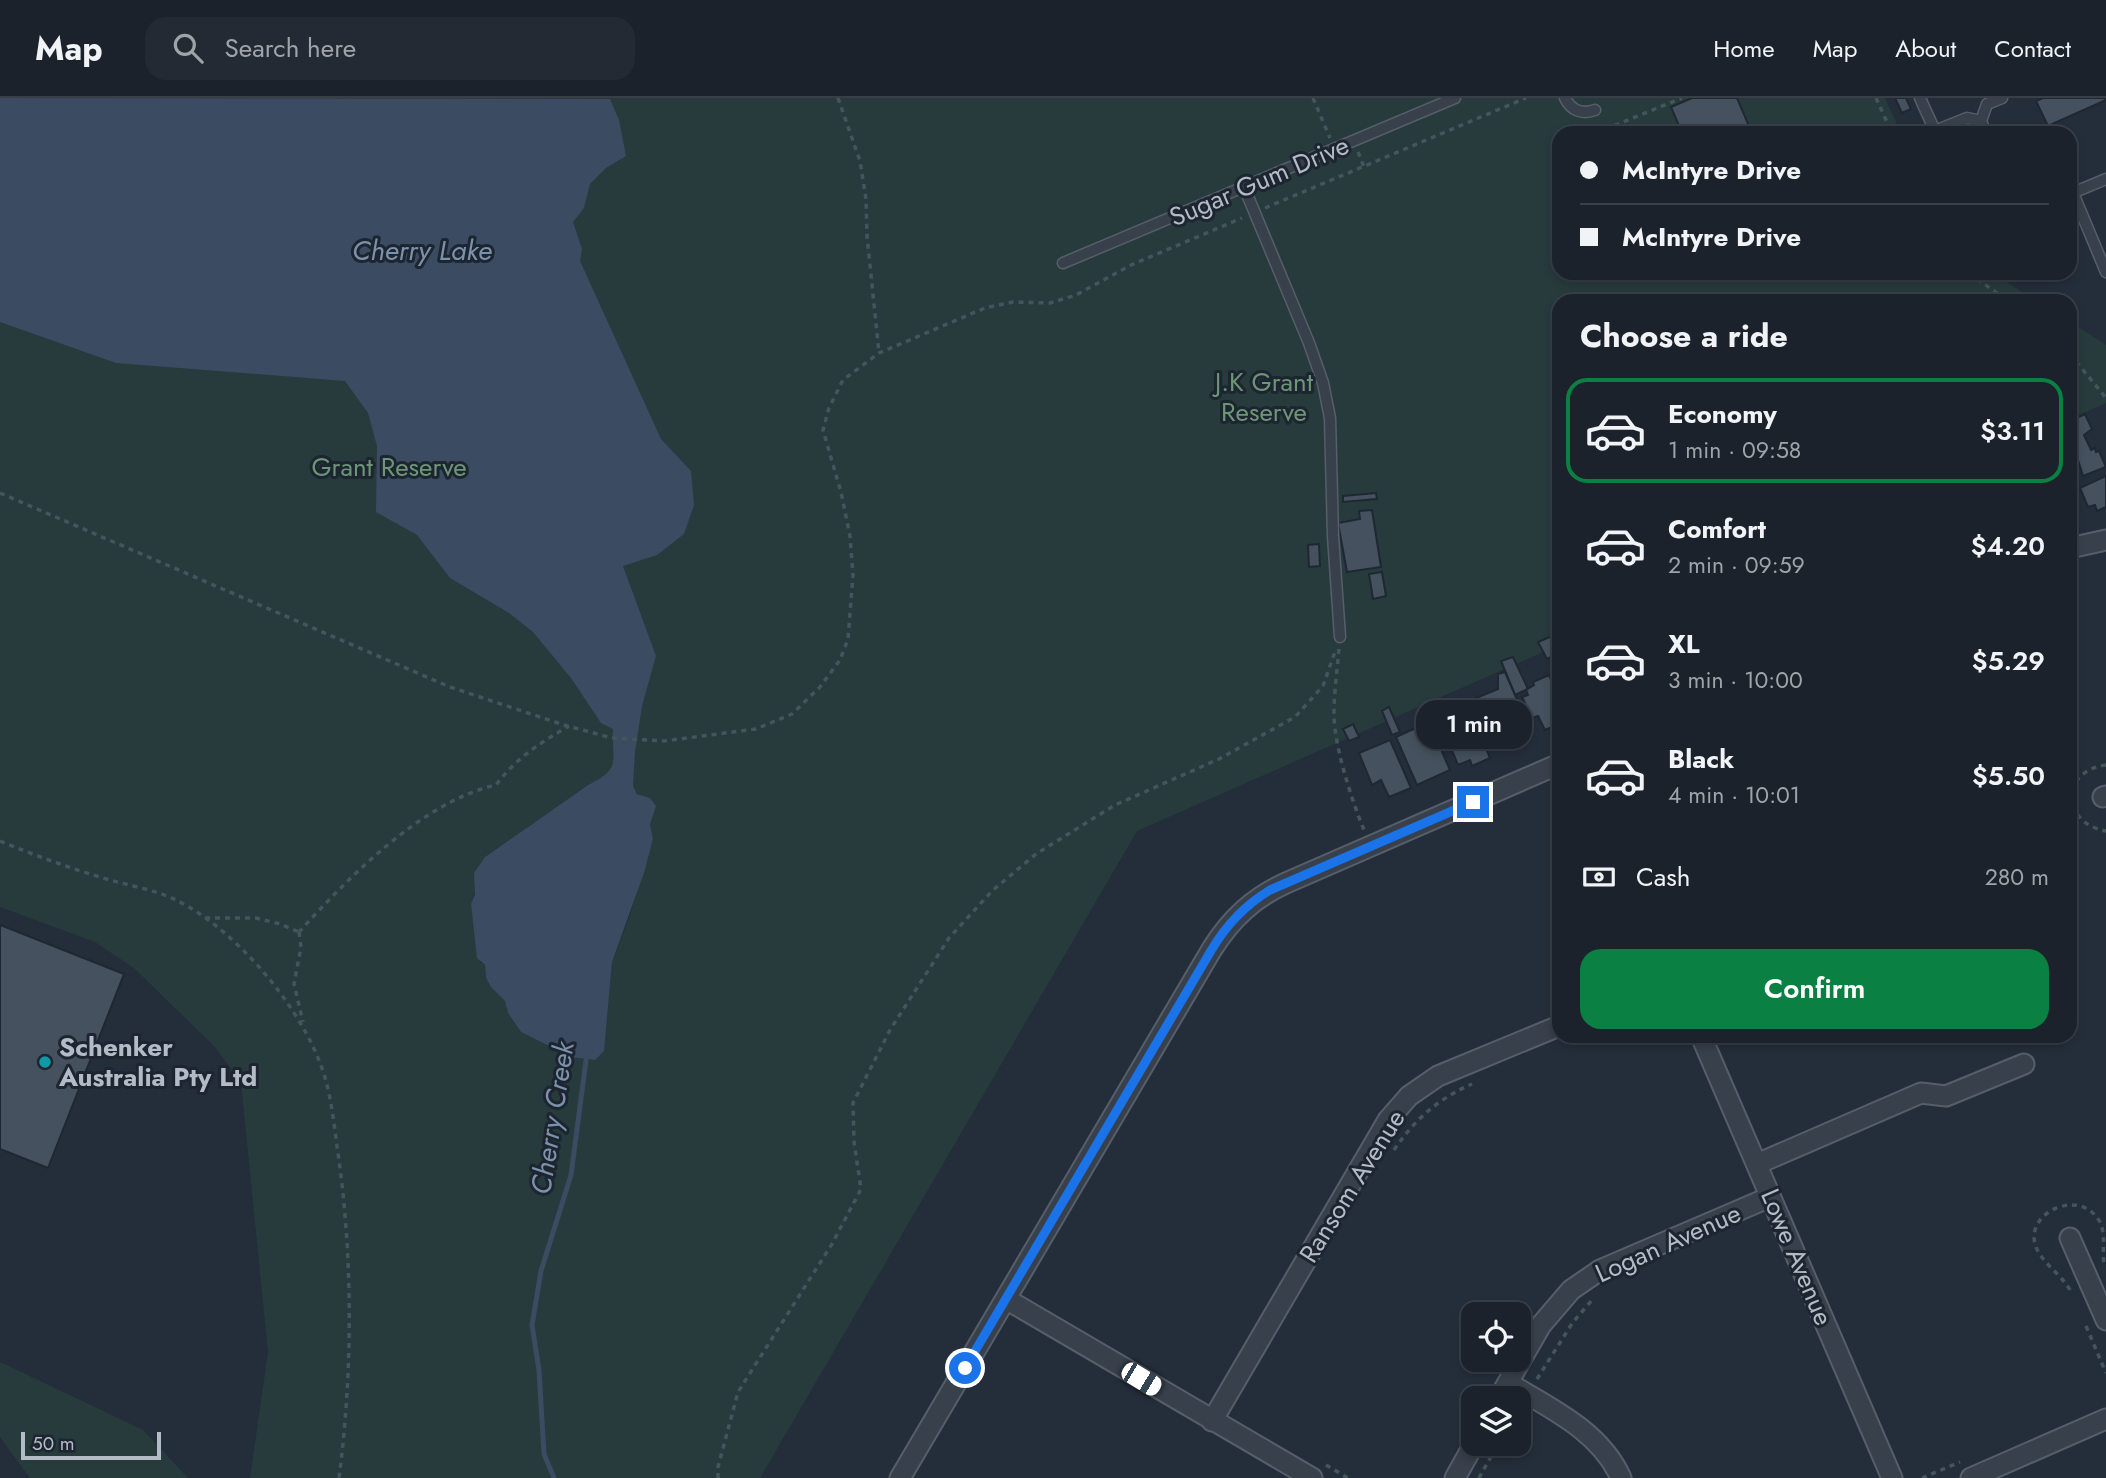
<!DOCTYPE html>
<meta charset="utf-8">
<style>
body{margin:0;font-family:Jost,sans-serif;background:#242a34;color:#f1f3f6;height:100vh;display:flex;flex-direction:column;font-size:26px;white-space:nowrap}
*{box-sizing:border-box;margin:0}
p{font-size:23px;color:#a0a4a9}
.icon{flex:none;width:38px;height:38px;fill:none;stroke:currentColor;stroke-width:2;stroke-linecap:round;stroke-linejoin:round}
.map{position:relative;flex:1;overflow:hidden}
.panel{position:absolute;left:1552px;top:196px;width:525px;height:749px;display:flex;flex-direction:column;background:#1b222c;border-radius:21px;box-shadow:0 4px 10px #0003,0 0 0 2px #393f48}
.panel>*{flex:none}
.top-card{position:absolute;left:1552px;top:28px;width:525px;height:154px;border-radius:21px;box-shadow:0 4px 10px #0003,0 0 0 2px #393f48;display:grid;align-content:center;height:154px;padding:0 28px;background:#1b222c}
.controls{position:absolute;left:1461px;top:1204px;display:grid;gap:14px}
.controls a{display:grid;place-items:center;width:70px;height:70px;border-radius:14px;background:#1b222c;box-shadow:0 4px 10px #0003,0 0 0 2px #393f48;font-size:35px}
.scale{position:absolute;left:21px;bottom:18px;width:140px;box-sizing:border-box;padding-left:7px;border:4px solid #b3bbc6;border-top:0;font-size:19px;line-height:24px;white-space:nowrap;color:#b3bbc6;-webkit-text-stroke:5px #1d2530;paint-order:stroke}
.end{position:absolute;width:32px;height:32px;margin:-16px;border:9px solid #1a73e8;background:#fff;box-shadow:0 0 0 4px #fff}
.from{border-radius:50%}
.bubble{position:absolute;height:49px;border-radius:21px;background:#1b222c;box-shadow:0 4px 10px #0003,0 0 0 2px #393f48;font-size:23px;font-weight:600;line-height:49px;text-align:center}
.car{position:absolute;width:21px;height:42px;margin:-21px -10px;border-radius:9px;box-shadow:0 0 5px 2px #0007;background:linear-gradient(#fff 24%,#345 0 40%,#fff 0 76%,#345 0 86%,#fff 0)}
.top-card b{display:flex;align-items:center;gap:24px;height:66px;font-size:26px}
.top-card b+b{border-top:2px solid #393f48}
.top-card i{width:18px;height:18px;background:#f1f3f6}
ul{padding:0;list-style:none}
li{display:flex;align-items:center;gap:21px;height:105px;margin:0 14px 10px;padding:0 14px;border:4px solid transparent;border-radius:21px}
li div{flex:1}
li b{display:block;font-size:26px}
li em{font-style:normal;font-weight:600}
li.current{border-color:#0b8043}
li>.icon{width:63px;height:63px;stroke-width:1.5}
h2{padding:0 28px;font-size:32px;line-height:84px}
.pay{display:flex;align-items:center;gap:18px;height:77px;padding:0 28px;font-size:26px}
.pay p{margin-inline-start:auto}
.cta{display:flex;gap:14px;margin-top:auto;padding:14px 28px}
.cta a{flex:1;height:80px;border-radius:21px;background:#0b8043;color:#fff;font-size:28px;font-weight:600;line-height:80px;text-align:center}
header{display:flex;align-items:center;gap:42px;box-sizing:border-box;height:98px;padding:0 35px;background:#1b222c;border-bottom:2px solid #393f48}
header strong{font-size:33px}
nav{display:flex;gap:38px;margin-inline-start:auto;font-size:24px}
.search{width:490px;height:63px;background:#242a34;display:flex;align-items:center;gap:18px;box-sizing:border-box;padding:0 24px;border-radius:21px;color:#a0a4a9;font-size:26px}
.map>svg:first-child{display:block}
</style>
<header>
<strong>Map</strong>
<div class="search"><svg class="icon" aria-label="search" viewBox="0 0 24 24"><circle cx="10" cy="10" r="6"/><path d="M15 15l6 6"/></svg>Search here</div>
<nav><a>Home</a><a>Map</a><a>About</a><a>Contact</a></nav>
</header>
<div class="map">
<svg width="2106" height="1380" viewBox="0 0 2106 1380">
<rect width="100%" height="100%" fill="#242e3a"/>
<g fill="#273b3c" fill-rule="evenodd">
<path d="M0,0H1885L1901,35H1559V175H1992L2036,203H1559V547L1137,733L760,1380H250L268,1254L241,984L215,949L134,870L95,844L0,809ZM603,680L633,688L637,696L650,700V726L653,741L630,817L612,864L609,896L571,959L521,934L508,915L505,903L491,889L486,880L485,867L480,864L471,807L485,759L588,687Z"/>
<polygon points="2070,224 2106,247 2106,305 2070,321"/>
<polygon points="0,1264 143,1332 188,1380 30,1380 0,1339"/>
</g>
<path fill="#3a4b62" d="M0,0L610,1L619,22L626,58L606,70L590,86L584,110L573,124L582,151L580,163L661,341L691,373L694,407L684,436L657,457L623,468L656,558L642,608L635,654L633,688L637,696L650,700L656,708L650,726L653,741L644,775L612,864L604,953L595,962L571,959L521,934L508,915L505,903L491,889L486,880L485,867L477,860L471,806L475,796L474,775L485,759L588,687C623,670 611,663 613,631L601,625L571,580L533,534L509,515L450,480L417,437L376,414L377,348L368,315L345,283L116,265L0,224Z"/>
<g fill="none" stroke-linecap="round" stroke-linejoin="round">
<polyline stroke="#3a4b62" stroke-width="5" points="554,1380 544,1356 539,1272 532,1227 541,1173 571,1077 587,955"/>
</g>
<g fill="#45515e" stroke="#1f2732" stroke-width="2">
<polygon points="1692,0 1737,0 1752,35 1682,35 1671,9"/>
<polygon points="1895,0 1906,0 1911,11 1902,15"/>
<polygon points="2043,0 2106,0 2106,2 2048,28 2036,3"/>
<polygon points="2085,316 2092,331 2084,337 2091,352 2095,350 2096,354 2099,353 2106,369 2083,378 2078,362 2075,363 2070,352 2070,323"/>
<polygon points="2106,378 2106,409 2097,413 2095,407 2088,409 2080,390"/>
<polygon points="1376,395 1377,401 1343,404 1343,398"/>
<polygon points="1372,412 1381,469 1347,474 1338,425 1360,421 1359,413"/>
<polygon points="1319,446 1320,468 1309,469 1308,447"/>
<polygon points="1382,474 1386,498 1373,501 1369,476"/>
<polygon points="1552,538 1559,555 1547,561 1538,544"/>
<polygon points="1513,559 1528,591 1515,597 1501,563"/>
<polygon points="1505,574 1521,611 1513,614 1518,626 1510,630 1516,644 1499,652 1495,642 1489,644 1472,604 1477,602 1476,600 1498,591 1498,576"/>
<polygon points="1549,577 1559,600 1559,626 1545,632 1538,618 1532,620 1522,599 1528,597 1526,592 1534,587 1533,584"/>
<polygon points="1466,602 1490,660 1472,668 1470,662 1458,667 1435,611 1450,605 1451,609"/>
<polygon points="1389,609 1400,634 1392,637 1382,613"/>
<polygon points="1429,624 1450,672 1417,687 1396,639"/>
<polygon points="1353,626 1359,639 1349,643 1343,631"/>
<polygon points="1390,642 1411,690 1389,699 1381,682 1372,687 1359,655"/>
<polygon points="0,827 124,876 48,1070 0,1051"/>
</g>
<g fill="none" stroke-linecap="round" stroke-linejoin="round">
<g stroke="#565e69" stroke-width="13">
<g id="lane">
<path d="M1565,0C1571,12 1581,17 1595,12"/>
<polyline points="1920,0 1935,33 1967,20 1981,23"/>
<polyline points="1986,35 1981,23 1987,6 2002,0"/>
<polyline points="1244,89 1309,245 1323,285 1330,320 1333,438 1340,539"/>
<polyline points="2073,95 2106,174"/>
<polyline points="2070,96 2106,81"/>
<polyline points="1063,165 1455,0"/>
</g>
</g>
<g stroke="#565e69" stroke-width="23">
<g id="street">
<polyline points="2070,450 2106,442"/>
<polyline points="2103,699 2106,698"/>
<polyline points="1701,938 1892,1380"/>
<polyline points="1757,1066 1921,995 1946,998 2024,966"/>
<polyline points="2070,1140 2106,1222"/>
<polyline points="1006,1201 1312,1380"/>
<path d="M1508,1285C1550,1310 1600,1333 1621,1380"/>
<polyline points="1499,1300 1541,1227 1571,1192 1600,1172 1770,1099"/>
<polyline points="1212,1323 1388,1022 1409,998 1438,978 1559,928"/>
<path d="M900,1380L1212,851C1231,821 1253,800 1286,785L1559,666"/>
<polyline points="1455,1380 1474,1346"/>
<polyline points="1971,1380 2106,1321"/>
</g>
</g>
<g stroke="#445659" stroke-width="3.5" stroke-dasharray="5 5" stroke-linecap="butt">
<polyline points="838,0 860,63 866,101 867,138 879,255"/>
<polyline points="1313,0 1330,40"/>
<polyline points="1876,0 1892,35"/>
<polyline points="1573,27 1590,35"/>
<polyline points="1596,35 1682,0"/>
<polyline points="1358,54 1364,69"/>
<polyline points="1265,110 1526,0"/>
<polyline points="1969,175 2008,203"/>
<polyline points="2070,256 2106,300"/>
<polyline points="0,395 450,589 564,627 612,640 664,643 756,631 792,616 820,589 840,562 848,541 853,477 850,438 841,394 823,332 829,310 843,282 879,255 985,210 1013,204 1050,205 1076,197 1131,167 1242,120"/>
<path d="M1339,551C1337,573 1334,595 1334,616C1334,648 1352,703 1364,732"/>
<path d="M2106,667C2060,673 2061,725 2106,733"/>
<path d="M0,743C36,758 72,771 110,782C131,788 156,792 176,802C233,830 294,901 318,960C330,988 333,1018 337,1048C353,1156 353,1271 339,1380"/>
<polyline points="205,820 256,820 280,826 299,834"/>
<path d="M299,834C348,780 423,703 496,687C516,660 540,645 569,628"/>
<polyline points="299,834 301,849 294,886 303,924"/>
<polyline points="1573,943 1583,938"/>
<path d="M1394,1052C1415,1021 1438,1001 1472,986"/>
<path d="M2070,1192C2061,1176 2043,1166 2036,1149C2023,1115 2080,1088 2100,1124C2106,1137 2102,1152 2104,1167"/>
<polyline points="2086,1228 2106,1275"/>
<polyline points="1537,1281 1573,1224 1593,1201"/>
<polyline points="1466,1330 1474,1316"/>
<polyline points="1326,1367 1348,1380"/>
<polyline points="718,1380 718,1369 738,1294 832,1146 861,1091 854,1044 853,1005 890,932 949,840 992,793 1036,756 1115,707 1219,661 1295,619 1323,588 1336,551"/>
<polyline points="1479,1380 1498,1346"/>
<polyline points="1922,1380 1960,1364"/>
</g>
<use href="#lane" stroke="#38404b" stroke-width="10"/>
<use href="#street" stroke="#38404b" stroke-width="19"/>
</g>
<g fill="none" stroke-linecap="round" stroke-linejoin="round">
<path stroke="#1a73e8" stroke-width="9" d="M965,1270L1212,851C1227,826 1245,807 1270,792L1473,704"/>
</g>
<circle fill="#0f9aa8" stroke="#1d2530" stroke-width="2.5" cx="45" cy="964" r="7"/>
<g text-anchor="middle" stroke-width="6" stroke-linejoin="round" paint-order="stroke">
<g font-size="26" fill="#b3bbc6" stroke="#1d2530">
<text transform="translate(1259 83) rotate(-23)" y="9">Sugar Gum Drive</text>
<text transform="translate(1352 1088) rotate(-58)" y="9">Ransom Avenue</text>
<text transform="translate(1668 1145) rotate(-24)" y="9">Logan Avenue</text>
<text transform="translate(1797 1159) rotate(67)" y="9">Lowe Avenue</text>
</g>
<g font-size="26" fill="#6c9676" stroke="#1d2530">
<text x="1264" y="293">J.K Grant<tspan x="1264" dy="30">Reserve</tspan></text>
<text x="389" y="378">Grant Reserve</text>
</g>
<g font-size="26" font-weight="bold" fill="#b3bbc6" stroke="#1d2530" text-anchor="start">
<text x="59" y="958">Schenker<tspan x="59" dy="30">Australia Pty Ltd</tspan></text>
</g>
<g font-size="28" font-style="italic" fill="#7c91ac" stroke="#1d2530">
<text x="422" y="162">Cherry Lake</text>
<text transform="translate(552 1020) rotate(-81)" y="10">Cherry Creek</text>
</g>
</g>
</svg>
<div class="controls">
<a><svg class="icon" aria-label="locate" viewBox="0 0 24 24"><circle cx="12" cy="12" r="6"/><path d="M12 2v4M12 18v4M2 12h4M18 12h4"/></svg></a>
<a><svg class="icon" aria-label="layers" viewBox="0 0 24 24"><path d="M12 4l9 5-9 5-9-5zM3 14l9 5 9-5"/></svg></a>
</div>
<div class="scale">50 m</div>
<i class="end from" style="left:965px;top:1270px"></i>
<i class="end" style="left:1473px;top:704px"></i>
<div class="bubble" style="left:1416px;top:602px;width:116px">1 min</div>
<i class="car" style="left:1141px;top:1281px;rotate:121deg"></i>
<div class="top-card">
<b><i class="from"></i>McIntyre Drive</b>
<b><i></i>McIntyre Drive</b>
</div>
<section class="panel">
<h2>Choose a ride</h2>
<ul>
<li class="current"><svg class="icon" aria-label="car" viewBox="0 0 24 24"><path d="M5 17H2v-5l4-1 3-4h7l3 4 3 1v5h-3M9 17h6M6 11h13"/><circle cx="7" cy="17" r="2"/><circle cx="17" cy="17" r="2"/></svg><div><b>Economy</b><p>1 min · 09:58</p></div><em>$3.11</em></li>
<li><svg class="icon" aria-label="car" viewBox="0 0 24 24"><path d="M5 17H2v-5l4-1 3-4h7l3 4 3 1v5h-3M9 17h6M6 11h13"/><circle cx="7" cy="17" r="2"/><circle cx="17" cy="17" r="2"/></svg><div><b>Comfort</b><p>2 min · 09:59</p></div><em>$4.20</em></li>
<li><svg class="icon" aria-label="car" viewBox="0 0 24 24"><path d="M5 17H2v-5l4-1 3-4h7l3 4 3 1v5h-3M9 17h6M6 11h13"/><circle cx="7" cy="17" r="2"/><circle cx="17" cy="17" r="2"/></svg><div><b>XL</b><p>3 min · 10:00</p></div><em>$5.29</em></li>
<li><svg class="icon" aria-label="car" viewBox="0 0 24 24"><path d="M5 17H2v-5l4-1 3-4h7l3 4 3 1v5h-3M9 17h6M6 11h13"/><circle cx="7" cy="17" r="2"/><circle cx="17" cy="17" r="2"/></svg><div><b>Black</b><p>4 min · 10:01</p></div><em>$5.50</em></li>
</ul>
<div class="pay"><svg class="icon" aria-label="cash" viewBox="0 0 24 24"><path d="M3 7h18v10H3z"/><circle cx="12" cy="12" r="2"/></svg>Cash<p>280 m</p></div>
<div class="cta"><a>Confirm</a></div>
</section>
</div>
